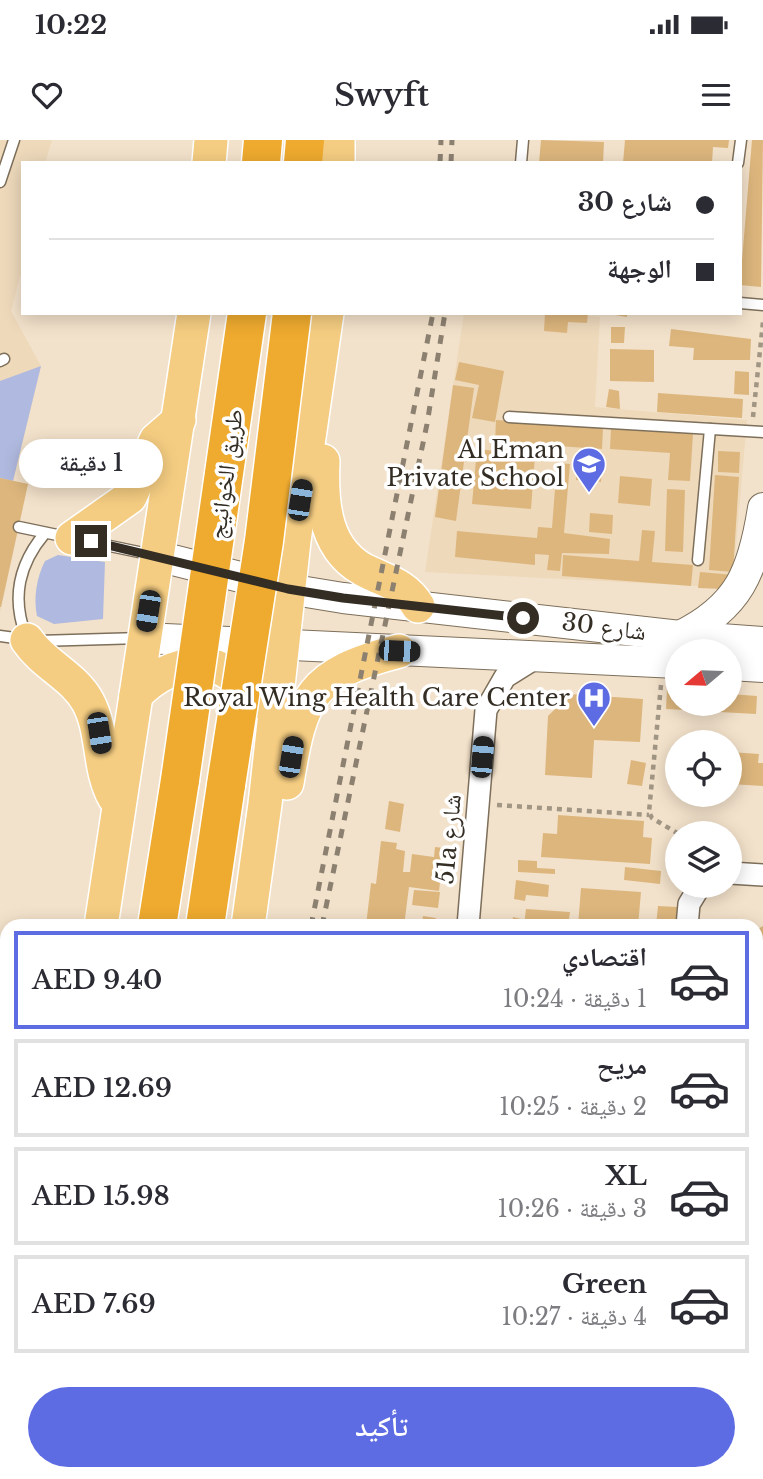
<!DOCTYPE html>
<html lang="ar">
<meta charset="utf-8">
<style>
body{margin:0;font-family:"Libre Baskerville","Noto Naskh Arabic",serif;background:#f2f2f3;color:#2b2b33;direction:rtl;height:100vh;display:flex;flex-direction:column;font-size:26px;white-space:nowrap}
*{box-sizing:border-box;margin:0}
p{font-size:23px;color:#7c7c81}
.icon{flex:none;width:38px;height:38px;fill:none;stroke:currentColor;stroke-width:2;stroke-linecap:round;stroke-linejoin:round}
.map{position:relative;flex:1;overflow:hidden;direction:ltr}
.panel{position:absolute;left:0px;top:779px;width:763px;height:562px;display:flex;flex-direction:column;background:#fff;border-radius:21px 21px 0 0;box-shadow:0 4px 18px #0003;direction:rtl}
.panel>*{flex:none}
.banner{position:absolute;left:21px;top:21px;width:721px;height:154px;border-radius:0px;box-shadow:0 4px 18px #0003;direction:rtl;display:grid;align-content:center;height:154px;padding:0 28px;background:#fff}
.needle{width:46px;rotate:251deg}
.fabs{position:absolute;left:665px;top:499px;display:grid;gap:14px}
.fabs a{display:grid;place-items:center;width:77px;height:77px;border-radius:50%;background:#fff;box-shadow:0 4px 18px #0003;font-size:35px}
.end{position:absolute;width:32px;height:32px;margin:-16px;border:9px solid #332d24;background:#fff;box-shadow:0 0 0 4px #fff}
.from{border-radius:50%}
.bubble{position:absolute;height:49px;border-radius:24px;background:#fff;box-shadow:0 4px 18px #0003;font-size:23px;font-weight:600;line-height:49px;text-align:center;direction:rtl}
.car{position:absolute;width:21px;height:42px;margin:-21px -10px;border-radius:9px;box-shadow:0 0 5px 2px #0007;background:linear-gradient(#222 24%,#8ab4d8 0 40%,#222 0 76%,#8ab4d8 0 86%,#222 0)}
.banner b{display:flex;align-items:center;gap:24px;height:66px;font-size:26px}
.banner b+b{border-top:2px solid #e1e1e2}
.banner i{width:18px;height:18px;background:#2b2b33}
ul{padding:12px 0 0;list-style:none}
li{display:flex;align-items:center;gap:21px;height:98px;margin:0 14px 10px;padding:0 14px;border:4px solid #e1e1e2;border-radius:0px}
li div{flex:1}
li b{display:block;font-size:26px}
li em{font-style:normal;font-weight:600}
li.selected{border-color:#5e6ce3}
li>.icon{width:63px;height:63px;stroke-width:1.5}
.cta{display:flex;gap:14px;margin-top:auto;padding:14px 28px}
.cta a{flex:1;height:80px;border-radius:42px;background:#5e6ce3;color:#fff;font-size:28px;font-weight:600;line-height:80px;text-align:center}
.status{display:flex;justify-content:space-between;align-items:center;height:49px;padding:0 35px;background:#fff;direction:ltr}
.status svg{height:19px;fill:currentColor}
header{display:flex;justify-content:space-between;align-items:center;height:91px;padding:0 28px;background:#fff;font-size:32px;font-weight:600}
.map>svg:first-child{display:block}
</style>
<div class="status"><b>10:22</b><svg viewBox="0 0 49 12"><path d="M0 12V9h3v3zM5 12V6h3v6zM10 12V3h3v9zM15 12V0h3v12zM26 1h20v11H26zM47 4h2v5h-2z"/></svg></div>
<header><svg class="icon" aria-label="menu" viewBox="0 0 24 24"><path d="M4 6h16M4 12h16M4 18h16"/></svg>Swyft<svg class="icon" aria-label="heart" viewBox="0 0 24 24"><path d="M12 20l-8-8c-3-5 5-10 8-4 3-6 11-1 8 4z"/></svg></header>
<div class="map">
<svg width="763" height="1339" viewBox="0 0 763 1339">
<rect width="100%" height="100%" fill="#f3e2cb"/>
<g fill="#eed9bb">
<polygon points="0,0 52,0 45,23 23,23 23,125 11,171 41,226 13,341 28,344 0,473"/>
<polygon points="464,173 562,173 600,177 595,267 747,280 734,429 718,447 425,432"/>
</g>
<g fill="#b0b9df">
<polygon points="41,226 13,341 0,338 0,241"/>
<path d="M58,415L105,422L103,479L54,484L37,476C33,458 37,436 45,421Z"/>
</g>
<g fill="#ddb67d">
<polygon points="541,0 604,2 603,23 539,23"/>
<polygon points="625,0 729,0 728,8 713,7 712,23 623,23"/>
<polygon points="752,0 763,0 761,147 740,145"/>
<polygon points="545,173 588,173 587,183 568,182 567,193 544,191"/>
<polygon points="604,173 627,173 627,177"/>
<polygon points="611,187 625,187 624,203 611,203"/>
<polygon points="671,189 751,199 750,220 693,220 694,208 669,206"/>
<polygon points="610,209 654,210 654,242 610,241"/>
<polygon points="459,222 504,231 495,282 472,278 479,245 455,240"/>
<polygon points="735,231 749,232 749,255 734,254"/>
<polygon points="453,245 474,248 456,381 435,377"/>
<polygon points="609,249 619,251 620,269 606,267"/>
<polygon points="658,253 743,259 742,278 657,272"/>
<polygon points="496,280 603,288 602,309 495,302"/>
<polygon points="611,289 693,294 690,341 668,340 670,313 610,309"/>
<polygon points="477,309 535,315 531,369 472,364"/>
<polygon points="577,311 603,313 601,342 576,340"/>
<polygon points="718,311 740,312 739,333 718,332"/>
<polygon points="557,323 570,324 564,393 610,399 609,414 562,413 560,431 547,430 549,415 535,414 535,425 455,417 457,391 537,398 538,387 552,388"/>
<polygon points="715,335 739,337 733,432 709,430"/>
<polygon points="620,336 652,339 650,366 618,363"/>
<polygon points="0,338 28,344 1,467 0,467"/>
<polygon points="667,349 685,350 683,412 665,411"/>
<polygon points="590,373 613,375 612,394 589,392"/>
<polygon points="642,390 655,391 652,422 693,425 691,446 562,436 563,415 639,421"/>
<polygon points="700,432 734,435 722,449 698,448"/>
<polygon points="667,549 677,550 677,564 730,564 730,554 757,556 756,574 666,569"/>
<polygon points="570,554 643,559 640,602 594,600 592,638 545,635 548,576"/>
<polygon points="730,612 759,614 758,623 763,623 763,646 730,644"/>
<polygon points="631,620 646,623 642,646 627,644"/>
<polygon points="389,661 404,664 400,692 385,689"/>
<polygon points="558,675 644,681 643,697 652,698 650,724 541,717 543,693 557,694"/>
<polygon points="381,701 397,703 396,709 405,711 403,732 410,732 412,714 434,717 435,707 444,708 439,751 409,747 404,786 366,786 371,743 376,744"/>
<polygon points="518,720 537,721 537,728 555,729 555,734 518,732"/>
<polygon points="625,727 661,731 660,744 624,740"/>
<polygon points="516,740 549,745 548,757 526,755 525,761 514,759"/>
<polygon points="581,748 641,752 638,786 578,786"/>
<polygon points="414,750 440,752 438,768 412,765"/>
<polygon points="658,766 677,767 676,786 656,786"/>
<polygon points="526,769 570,772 568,786 524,786"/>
<polygon points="423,776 436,778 436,786 422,786"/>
<polygon points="513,777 521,779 520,786 512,786"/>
<polygon points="763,786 763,819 756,819 756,790"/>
<polygon points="756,959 763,960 763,989 756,989"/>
<rect x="756" y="1017" width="7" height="26"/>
<polygon points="756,1057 763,1058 759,1137 756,1137"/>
<polygon points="756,1147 763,1148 763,1185 756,1184"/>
<rect x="756" y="1213" width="7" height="47"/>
<polygon points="291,1334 393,1334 392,1339 290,1339"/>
<polygon points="685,1334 724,1334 723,1339 685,1336"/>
</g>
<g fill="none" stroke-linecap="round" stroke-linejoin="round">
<g stroke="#7d6f5a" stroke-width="13">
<g id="lane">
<polyline points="521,23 523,0"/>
<polyline points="738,23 741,0"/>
<polyline points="0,42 14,0"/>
<polyline points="740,163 763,165"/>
<polyline points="0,221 4,219"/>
<polyline points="509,277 763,292"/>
<polyline points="19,387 153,415"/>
<polyline points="698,420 710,289"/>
<polyline points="0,496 22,499"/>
<path d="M26,496C11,457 19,424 45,393"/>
<polyline points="38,501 141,498"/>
<polyline points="229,1339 229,1334"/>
</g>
</g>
<g stroke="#7d6f5a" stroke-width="24">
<g id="street">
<polyline points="730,733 763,735"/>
<polyline points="468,786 486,570 505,537 537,517"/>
<polyline points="687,786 689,764 700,746"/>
<polyline points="756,936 763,936"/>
<polyline points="756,1312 763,1312"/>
<polyline points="421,1339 421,1334"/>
</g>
</g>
<g stroke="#7d6f5a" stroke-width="32">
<g id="secondary">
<polyline points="157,416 288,449 343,458 680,496 763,502"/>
<path d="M680,496C739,467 753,432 763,368"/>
<polyline points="144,498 677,523"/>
<polyline points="730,525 763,527"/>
</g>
</g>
<g stroke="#fff" stroke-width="36">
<g id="primary">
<polyline points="209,23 211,0"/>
<polyline points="338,23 338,0"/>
<path d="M323,321C321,363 324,413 370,433C389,442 406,446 418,466"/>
<polyline points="72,398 130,357 156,300 179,280"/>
<path d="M27,500C44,525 74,536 88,562C104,592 98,628 114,657"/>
<path d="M136,555C172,517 227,509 253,562"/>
<path d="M287,643C301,556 310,534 399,511"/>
<polyline points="101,786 194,173"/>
<polyline points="248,786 265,664 294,401 327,173"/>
<polyline points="16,1339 17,1334"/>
<polyline points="163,1339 164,1334"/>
</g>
</g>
<g stroke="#fff" stroke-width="41">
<g id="highway">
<polyline points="261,23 263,0"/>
<polyline points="303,23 305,0"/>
<polyline points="157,786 180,640"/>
<polyline points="205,786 226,645"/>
<polyline points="68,1339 69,1334"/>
<polyline points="120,1339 120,1334"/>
</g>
</g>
<g stroke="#a19584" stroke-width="4.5" stroke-dasharray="5 5" stroke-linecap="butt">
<polyline points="753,277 763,182"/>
<polyline points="661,545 649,672 652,678 677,693"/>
<polyline points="497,665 649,675"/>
<polyline points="472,1334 531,1339"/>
<polyline points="597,1339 600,1334"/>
<polyline points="736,1339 737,1334"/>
</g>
<use href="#lane" stroke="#fff" stroke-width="10"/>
<use href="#street" stroke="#fff" stroke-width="21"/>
<use href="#secondary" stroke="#fff" stroke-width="30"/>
<use href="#primary" stroke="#f5cd82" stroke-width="33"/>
<use href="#highway" stroke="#efab2f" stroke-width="38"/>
<g stroke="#8c8171" stroke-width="5" stroke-dasharray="9 9" stroke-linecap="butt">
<polyline points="440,23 441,0"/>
<polyline points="451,23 452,0"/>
<polyline points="311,786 433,173"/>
<polyline points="322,786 427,284 445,173"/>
<polyline points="203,1339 204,1334"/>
</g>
<g stroke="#fff" stroke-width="41" stroke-linecap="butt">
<g id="highway-bridge">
<polyline points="180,640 247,173"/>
<polyline points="226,645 264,401 292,173"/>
</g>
</g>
<use href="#highway-bridge" stroke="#efab2f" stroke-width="38"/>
</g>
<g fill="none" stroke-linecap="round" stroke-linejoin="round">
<polyline stroke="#332d24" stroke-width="9" points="91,401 288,449 343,458 523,478"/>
</g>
<defs>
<g id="school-pin" transform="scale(1.75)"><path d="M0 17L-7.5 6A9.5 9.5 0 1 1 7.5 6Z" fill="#5e6ce3" stroke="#fff"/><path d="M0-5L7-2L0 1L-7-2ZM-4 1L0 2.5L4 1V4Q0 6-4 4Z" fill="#fff"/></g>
<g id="hospital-pin" transform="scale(1.75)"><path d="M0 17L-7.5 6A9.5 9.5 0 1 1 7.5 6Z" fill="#5e6ce3" stroke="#fff"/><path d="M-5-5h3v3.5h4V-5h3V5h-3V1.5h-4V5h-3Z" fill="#fff"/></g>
</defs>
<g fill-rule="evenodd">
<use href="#school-pin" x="589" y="324"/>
<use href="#hospital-pin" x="594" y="558"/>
</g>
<g text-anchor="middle" stroke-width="7" stroke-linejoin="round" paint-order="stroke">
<g font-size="24" fill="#332d24" stroke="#fff" text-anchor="end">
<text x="564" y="318">Al Eman<tspan x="564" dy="28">Private School</tspan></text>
<text x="570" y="566">Royal Wing Health Care Center</text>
</g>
<g font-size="24" fill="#332d24" stroke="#fff">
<text transform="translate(226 334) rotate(-82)" y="8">طريق الخوانيج</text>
<text transform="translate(604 487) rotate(7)" y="8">شارع 30</text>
<text transform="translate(449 699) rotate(-85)" y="8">51a شارع</text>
</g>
</g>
</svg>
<div class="fabs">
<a><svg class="needle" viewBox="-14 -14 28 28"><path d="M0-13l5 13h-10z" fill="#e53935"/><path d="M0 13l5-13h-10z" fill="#7c7c81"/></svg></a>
<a><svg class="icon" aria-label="locate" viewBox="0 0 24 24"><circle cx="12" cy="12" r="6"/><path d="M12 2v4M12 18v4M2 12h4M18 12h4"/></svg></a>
<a><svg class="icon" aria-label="layers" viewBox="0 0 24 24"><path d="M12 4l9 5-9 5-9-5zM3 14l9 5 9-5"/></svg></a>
</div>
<i class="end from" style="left:523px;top:478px"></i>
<i class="end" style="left:91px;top:401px"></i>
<div class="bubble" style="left:19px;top:299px;width:144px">1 دقيقة</div>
<i class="car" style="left:300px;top:360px;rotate:9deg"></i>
<i class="car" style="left:148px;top:471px;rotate:189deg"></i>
<i class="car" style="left:399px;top:511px;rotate:92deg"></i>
<i class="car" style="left:99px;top:593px;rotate:171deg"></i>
<i class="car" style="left:291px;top:617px;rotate:9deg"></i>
<i class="car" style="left:482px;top:617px;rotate:5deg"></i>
<div class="banner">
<b><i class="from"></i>شارع 30</b>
<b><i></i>الوجهة</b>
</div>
<section class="panel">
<ul>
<li class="selected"><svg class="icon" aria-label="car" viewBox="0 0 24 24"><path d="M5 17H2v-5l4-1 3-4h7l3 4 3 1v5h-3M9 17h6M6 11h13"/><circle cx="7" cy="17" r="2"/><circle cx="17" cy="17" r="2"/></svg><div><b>اقتصادي</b><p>1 دقيقة · 10:24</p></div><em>AED 9.40</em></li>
<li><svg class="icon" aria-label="car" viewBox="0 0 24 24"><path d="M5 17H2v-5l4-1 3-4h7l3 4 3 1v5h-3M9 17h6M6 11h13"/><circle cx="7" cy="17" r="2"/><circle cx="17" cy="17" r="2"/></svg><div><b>مريح</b><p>2 دقيقة · 10:25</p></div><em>AED 12.69</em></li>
<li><svg class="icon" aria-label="car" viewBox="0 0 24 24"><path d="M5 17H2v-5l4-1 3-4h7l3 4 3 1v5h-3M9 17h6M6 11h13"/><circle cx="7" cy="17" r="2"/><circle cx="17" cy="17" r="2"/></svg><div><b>XL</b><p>3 دقيقة · 10:26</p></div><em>AED 15.98</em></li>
<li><svg class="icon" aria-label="car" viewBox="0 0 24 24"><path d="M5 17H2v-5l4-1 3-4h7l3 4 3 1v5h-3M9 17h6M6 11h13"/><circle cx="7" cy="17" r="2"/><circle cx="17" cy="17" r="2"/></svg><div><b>Green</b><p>4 دقيقة · 10:27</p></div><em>AED 7.69</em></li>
</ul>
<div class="cta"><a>تأكيد</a></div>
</section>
</div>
